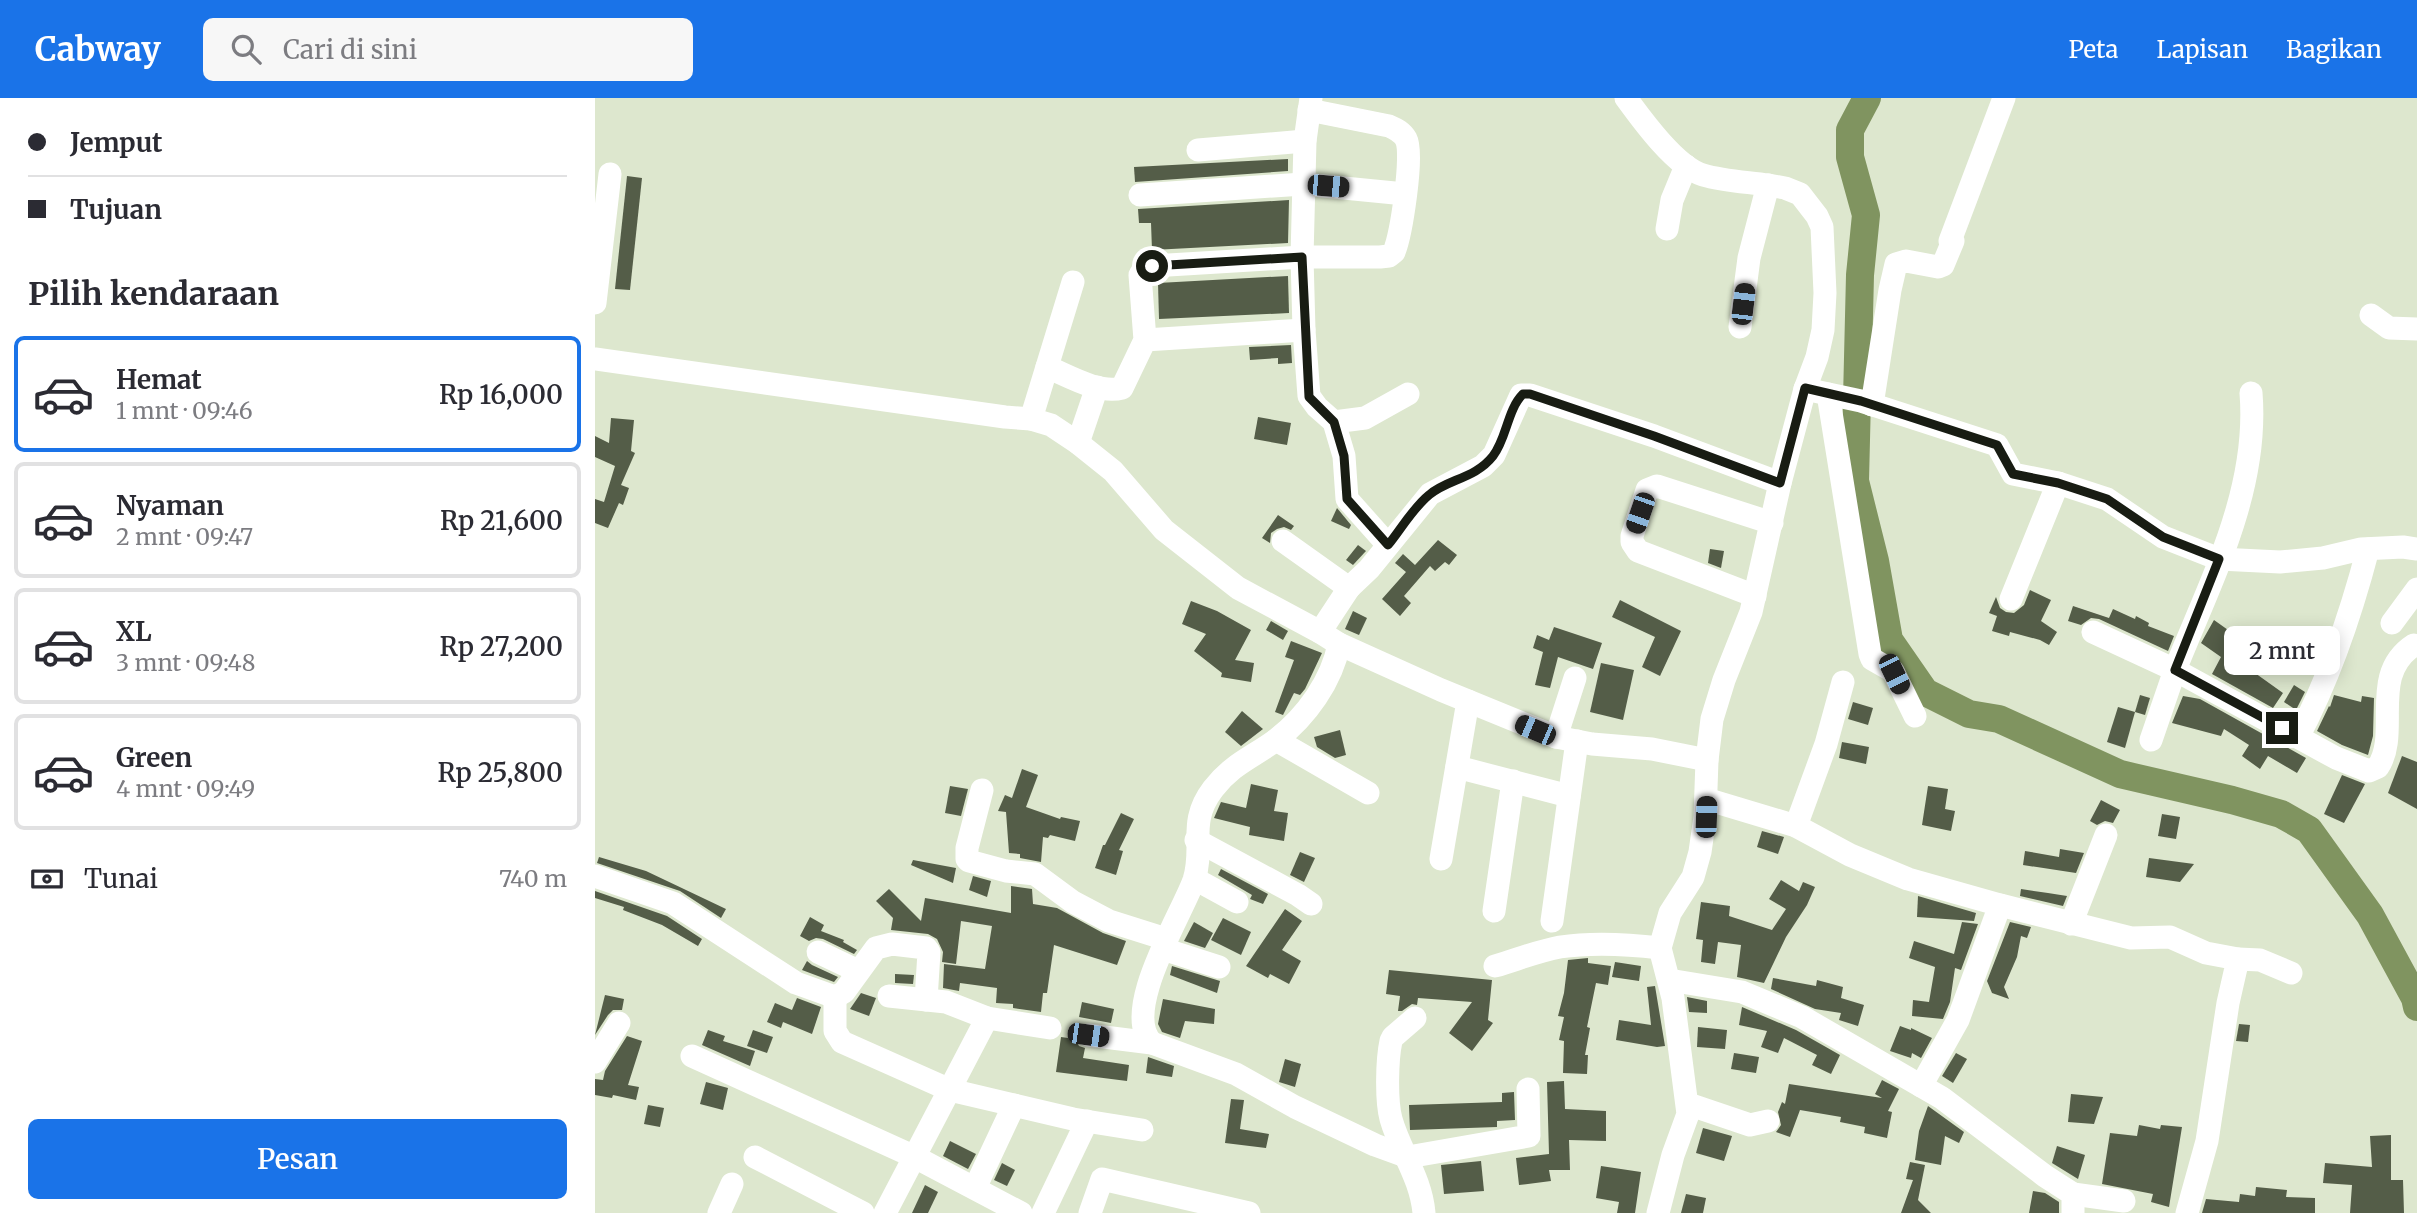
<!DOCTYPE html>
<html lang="id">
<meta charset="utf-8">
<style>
body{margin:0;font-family:Merriweather,serif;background:#f7f7f7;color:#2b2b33;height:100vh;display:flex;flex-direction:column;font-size:26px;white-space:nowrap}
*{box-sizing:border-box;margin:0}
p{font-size:23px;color:#7c7c81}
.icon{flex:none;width:38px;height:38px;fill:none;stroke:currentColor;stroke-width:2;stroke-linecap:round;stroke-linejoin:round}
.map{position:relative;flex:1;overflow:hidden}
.drawer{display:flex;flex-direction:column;background:#fff;width:595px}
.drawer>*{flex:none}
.banner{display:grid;align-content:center;height:154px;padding:0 28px;background:#fff}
.end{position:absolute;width:32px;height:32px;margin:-16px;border:9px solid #181c13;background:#fff;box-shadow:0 0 0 4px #fff}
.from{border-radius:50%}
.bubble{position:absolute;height:49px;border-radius:10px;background:#fff;box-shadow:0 4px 18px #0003;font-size:23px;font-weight:600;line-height:49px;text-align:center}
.car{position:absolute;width:21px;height:42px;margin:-21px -10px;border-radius:9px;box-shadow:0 0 5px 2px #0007;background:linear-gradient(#222 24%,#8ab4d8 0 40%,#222 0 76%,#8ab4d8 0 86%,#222 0)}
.banner b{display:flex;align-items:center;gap:24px;height:66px;font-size:26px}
.banner b+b{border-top:2px solid #e1e1e2}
.banner i{width:18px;height:18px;background:#2b2b33}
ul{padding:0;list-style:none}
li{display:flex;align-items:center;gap:21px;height:116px;margin:0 14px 10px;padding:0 14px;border:4px solid #e1e1e2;border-radius:10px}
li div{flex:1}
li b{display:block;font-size:26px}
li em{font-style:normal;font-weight:600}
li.current{border-color:#1a73e8}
li>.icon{width:63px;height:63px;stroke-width:1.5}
h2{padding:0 28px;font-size:32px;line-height:84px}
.pay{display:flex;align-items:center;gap:18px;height:77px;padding:0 28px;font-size:26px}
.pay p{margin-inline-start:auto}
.cta{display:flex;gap:14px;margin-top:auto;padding:14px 28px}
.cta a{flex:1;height:80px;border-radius:10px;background:#1a73e8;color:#fff;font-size:28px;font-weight:600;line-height:80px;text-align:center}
header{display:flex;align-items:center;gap:42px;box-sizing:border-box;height:98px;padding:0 35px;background:#1a73e8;color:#fff}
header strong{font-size:33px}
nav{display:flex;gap:38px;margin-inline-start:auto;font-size:24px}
.search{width:490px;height:63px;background:#f7f7f7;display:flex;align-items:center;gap:18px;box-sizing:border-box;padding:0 24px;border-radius:10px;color:#7c7c81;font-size:26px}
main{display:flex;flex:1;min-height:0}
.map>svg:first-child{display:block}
</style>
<header>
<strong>Cabway</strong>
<div class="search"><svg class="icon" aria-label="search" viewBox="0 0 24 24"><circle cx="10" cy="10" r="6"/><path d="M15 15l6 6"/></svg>Cari di sini</div>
<nav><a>Peta</a><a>Lapisan</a><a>Bagikan</a></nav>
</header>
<main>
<section class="drawer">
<div class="banner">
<b><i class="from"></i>Jemput</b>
<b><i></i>Tujuan</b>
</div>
<h2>Pilih kendaraan</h2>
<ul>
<li class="current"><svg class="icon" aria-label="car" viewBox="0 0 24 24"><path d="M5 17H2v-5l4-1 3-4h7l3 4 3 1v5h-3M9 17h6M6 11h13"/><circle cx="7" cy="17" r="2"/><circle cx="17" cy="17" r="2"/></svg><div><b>Hemat</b><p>1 mnt · 09:46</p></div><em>Rp 16,000</em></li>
<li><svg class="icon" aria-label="car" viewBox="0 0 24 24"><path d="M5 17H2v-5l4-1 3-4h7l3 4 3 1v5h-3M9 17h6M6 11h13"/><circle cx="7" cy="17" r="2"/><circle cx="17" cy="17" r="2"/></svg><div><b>Nyaman</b><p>2 mnt · 09:47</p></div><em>Rp 21,600</em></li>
<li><svg class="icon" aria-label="car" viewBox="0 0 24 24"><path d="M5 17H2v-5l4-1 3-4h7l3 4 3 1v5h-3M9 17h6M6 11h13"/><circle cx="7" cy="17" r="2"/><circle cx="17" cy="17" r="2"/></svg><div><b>XL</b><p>3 mnt · 09:48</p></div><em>Rp 27,200</em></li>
<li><svg class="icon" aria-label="car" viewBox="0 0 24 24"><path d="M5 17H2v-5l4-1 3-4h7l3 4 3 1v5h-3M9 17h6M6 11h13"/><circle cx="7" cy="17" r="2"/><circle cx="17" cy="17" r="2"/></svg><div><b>Green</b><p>4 mnt · 09:49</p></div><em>Rp 25,800</em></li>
</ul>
<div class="pay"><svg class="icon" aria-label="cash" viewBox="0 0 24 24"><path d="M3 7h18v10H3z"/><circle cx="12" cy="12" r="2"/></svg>Tunai<p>740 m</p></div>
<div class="cta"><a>Pesan</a></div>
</section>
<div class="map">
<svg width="1822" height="1115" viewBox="0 0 1822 1115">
<rect width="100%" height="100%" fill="#dde7ce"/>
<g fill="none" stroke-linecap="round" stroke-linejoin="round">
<polyline stroke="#809460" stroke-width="28" points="1272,0 1255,32 1255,59 1271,117 1265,177 1260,383 1280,463 1294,542 1330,594 1374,616 1404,621 1525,676 1637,702 1686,716 1714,732 1775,817 1820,900 1822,909"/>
</g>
<g fill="#545d48">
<polygon points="693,61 693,73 540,84 539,69"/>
<polygon points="32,78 47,80 35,192 20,191"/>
<polygon points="694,102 693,145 557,152 556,125 544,125 543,111"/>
<polygon points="693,178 694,215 564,221 563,185"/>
<polygon points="696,247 697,265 683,266 683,260 655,262 654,249"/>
<polygon points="663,319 696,325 692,347 659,341"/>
<polygon points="16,320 39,322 36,353 40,355 26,387 34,390 28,407 24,405 13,430 0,425 0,401 9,404 20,368 0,359 0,338 14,345"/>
<polygon points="742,410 756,427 754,431 736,423"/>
<polygon points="683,417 699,428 696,432 689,429 682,431 676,435 675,445 667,440"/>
<polygon points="843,442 862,457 854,467 850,464 840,473 835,468 809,498 816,505 805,518 787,501 811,474 800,465 808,456 820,467"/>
<polygon points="763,447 771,453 758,467 751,462"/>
<polygon points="1115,451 1129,453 1126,470 1113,465"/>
<polygon points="1435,492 1456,502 1446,523 1462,534 1454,547 1445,542 1415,534 1414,538 1397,533 1402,518 1394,515 1401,499 1405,510 1411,514 1419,515 1429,507"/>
<polygon points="1025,502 1086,533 1065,578 1047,569 1060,539 1017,519"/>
<polygon points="596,503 622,513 656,532 640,562 659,565 656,584 626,579 627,575 599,553 611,536 587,526"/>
<polygon points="1478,508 1514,520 1518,511 1540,521 1541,518 1554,525 1553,528 1579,538 1573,553 1504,521 1496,520 1486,527 1473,523"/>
<polygon points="758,513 772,520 764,537 750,531"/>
<polygon points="1619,522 1664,554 1653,570 1688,595 1678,610 1617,576 1626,559 1606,545"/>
<polygon points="676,523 693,533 688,542 671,532"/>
<polygon points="959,529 1007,545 998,571 963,559 955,590 940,587 948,554 938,550 942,537 954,542"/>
<polygon points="696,543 727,555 710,591 705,597 699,595 688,617 680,614 699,562 690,559"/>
<polygon points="1006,565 1039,572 1028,622 995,614"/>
<polygon points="1699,587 1710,594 1701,612 1689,604"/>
<polygon points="1545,597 1555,600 1550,617 1540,614"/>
<polygon points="1739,597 1766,604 1767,598 1779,600 1778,638 1773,657 1747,647 1722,633 1734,608 1735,609"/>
<polygon points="1588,598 1605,601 1711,660 1702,675 1673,658 1665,671 1647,658 1654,647 1629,631 1626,638 1577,625"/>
<polygon points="1258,604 1278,610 1273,627 1253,621"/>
<polygon points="1523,609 1540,614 1530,650 1512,644"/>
<polygon points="647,613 668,631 646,648 630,634"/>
<polygon points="745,632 751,657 740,660 722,649 719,639"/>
<polygon points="1247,644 1274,649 1271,666 1244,660"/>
<polygon points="1807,658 1822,664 1822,711 1793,695"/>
<polygon points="427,671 443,677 431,709 465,721 466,719 485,723 480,743 455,737 453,740 448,739 446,764 425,760 425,756 414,755 411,714 403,713 410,697 417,700"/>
<polygon points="1747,677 1770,686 1749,725 1729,716"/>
<polygon points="656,686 683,692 679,713 693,715 689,743 654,737 655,729 619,720 626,704 651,710"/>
<polygon points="355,688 373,691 366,718 350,715"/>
<polygon points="1333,688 1353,691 1350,711 1360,713 1356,733 1327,727"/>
<polygon points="1506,702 1525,712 1518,725 1510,723 1502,727 1495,723"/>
<polygon points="526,715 539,721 524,752 528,753 521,777 500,770 508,747 510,747"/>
<polygon points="1567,716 1585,719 1581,741 1563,738"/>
<polygon points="1167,733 1189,739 1183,756 1162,749"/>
<polygon points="1465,751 1489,755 1481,775 1428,767 1430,753 1464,759"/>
<polygon points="705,754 720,760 709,784 695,777"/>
<polygon points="4,759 51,773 131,811 126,820 85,793 2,765"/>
<polygon points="1554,760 1599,766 1585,784 1551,779"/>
<polygon points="318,762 361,770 358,785 316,767"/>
<polygon points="626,771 673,796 668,806 655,801 657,797 623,777"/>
<polygon points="378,778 396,783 392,799 374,792"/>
<polygon points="1186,782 1204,793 1208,784 1220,789 1212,807 1191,839 1169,885 1142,879 1146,847 1123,844 1120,866 1106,864 1108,842 1101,841 1106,804 1135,808 1134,818 1177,832 1191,811 1174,801"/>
<polygon points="416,788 437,791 438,806 462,810 508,835 531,843 522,867 459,847 452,895 448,895 446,914 418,910 418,906 401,905 402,890 365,885 364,893 348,890 349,866 390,871 397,828 366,823 361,866 347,864 348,854 342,841 333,836 296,832 298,820 281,803 294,791 326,823 330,800 416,815"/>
<polygon points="1426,791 1453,795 1472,798 1468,808 1425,798"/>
<polygon points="0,793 72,818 107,841 103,848 67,827 28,812 29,809 0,800"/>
<polygon points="1323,798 1381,815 1379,823 1322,819"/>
<polygon points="690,811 707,823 687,852 706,863 694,886 675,876 673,880 651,868"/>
<polygon points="215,819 229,827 226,833 249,842 248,844 262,852 259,856 228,841 221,840 214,843 205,838"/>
<polygon points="628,820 656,834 646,857 616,842"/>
<polygon points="599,824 618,835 610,850 589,843"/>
<polygon points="1367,824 1383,826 1366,872 1360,870 1355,904 1350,916 1348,921 1317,918 1318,902 1334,904 1340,869 1314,860 1319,843 1359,856"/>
<polygon points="1415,824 1436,829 1432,840 1426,838 1422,859 1409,889 1414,901 1397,895 1392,883"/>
<polygon points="993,860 993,865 1016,868 1013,887 1001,885 992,929 995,930 990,957 993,957 992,976 968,975 969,943 964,942 969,919 963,918 969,895 973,862"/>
<polygon points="212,863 217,867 243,879 239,884 207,872"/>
<polygon points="1020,864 1046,868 1044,883 1017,879"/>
<polygon points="577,868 625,883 622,895 575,877"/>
<polygon points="794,872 897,882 893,922 898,925 877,953 854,935 877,904 823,900 822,907 817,906 807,913 803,913 805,898 791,896"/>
<polygon points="300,876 319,877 318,886 300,885"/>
<polygon points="1178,880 1221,888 1222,882 1248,889 1246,900 1269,907 1263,928 1244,922 1246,915 1220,911 1176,891"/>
<polygon points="1060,888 1070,948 1062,949 1021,942 1024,922 1056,927 1052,889"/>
<polygon points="266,895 281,900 274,918 255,911"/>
<polygon points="10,897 29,901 27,912 18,912 13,917 0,937"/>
<polygon points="1092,899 1112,903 1112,915 1094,914"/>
<polygon points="202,900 226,909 217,936 188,924 186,930 172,924 180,905 197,912"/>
<polygon points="568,901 620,911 619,926 590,923 585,940 567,934 563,926"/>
<polygon points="487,904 519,911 516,925 484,919"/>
<polygon points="1147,909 1201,932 1245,957 1236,976 1217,967 1222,957 1189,940 1183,955 1166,949 1172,933 1144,927"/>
<polygon points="1644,926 1655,927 1653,944 1641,943"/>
<polygon points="1305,928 1316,932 1316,930 1337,940 1326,960 1317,955 1316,960 1295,953"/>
<polygon points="1103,929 1132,932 1130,951 1102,949"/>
<polygon points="113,932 130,938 128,943 160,953 155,968 107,947"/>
<polygon points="158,932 178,939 172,955 152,948"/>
<polygon points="32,938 47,943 33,987 44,989 41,1002 18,997 17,1000 0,997 0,981 8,982 10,973"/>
<polygon points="466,939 480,941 484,948 490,950 488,960 534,967 532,983 461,974"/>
<polygon points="1139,955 1164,959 1161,975 1136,971"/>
<polygon points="1361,955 1372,961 1358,985 1347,978"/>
<polygon points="553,959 579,968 577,979 551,975"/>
<polygon points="690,961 706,966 700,989 684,984"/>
<polygon points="1287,982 1304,991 1293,1013 1297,1014 1292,1040 1269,1035 1270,1029 1245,1024 1246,1019 1205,1012 1195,1039 1181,1034 1186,1027 1183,1014 1187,1004 1190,1006 1194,986 1287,1000 1280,996"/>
<polygon points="969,983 970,1011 1011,1013 1011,1043 974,1042 975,1072 954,1072 956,1083 924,1087 921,1060 954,1056 952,984"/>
<polygon points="111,984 133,990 128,1012 105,1006"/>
<polygon points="919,994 920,1022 902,1023 902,1029 815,1032 814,1007 907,1004 907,995"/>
<polygon points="1476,996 1508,999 1499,1026 1473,1024"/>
<polygon points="636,1001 649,1002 645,1031 674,1036 671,1050 630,1045"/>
<polygon points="53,1007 69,1010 65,1029 49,1026"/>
<polygon points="1333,1008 1369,1034 1364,1045 1350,1038 1346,1067 1320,1062 1324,1033"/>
<polygon points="1544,1027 1565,1031 1566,1027 1587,1029 1574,1109 1556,1104 1558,1096 1507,1086 1515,1035 1542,1038"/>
<polygon points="1108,1030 1137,1038 1129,1063 1101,1055"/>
<polygon points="1796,1037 1796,1082 1808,1082 1809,1115 1755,1115 1757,1087 1728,1085 1730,1065 1777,1069 1775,1038"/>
<polygon points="355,1043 381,1056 373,1071 348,1058"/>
<polygon points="1462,1048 1490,1057 1483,1081 1457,1065"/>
<polygon points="886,1063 889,1093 849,1096 846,1067"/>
<polygon points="1315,1064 1330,1067 1323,1102 1336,1115 1306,1115 1318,1082 1311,1081"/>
<polygon points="407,1065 420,1072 412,1088 399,1082"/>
<polygon points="1006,1068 1046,1074 1040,1115 1022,1115 1024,1104 1001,1100"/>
<polygon points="330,1087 343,1094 333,1115 317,1115"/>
<polygon points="1661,1089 1692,1092 1691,1099 1720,1100 1720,1115 1607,1115 1611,1101 1644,1104 1645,1096 1660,1098"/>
<polygon points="1438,1093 1450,1095 1464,1104 1464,1115 1434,1115"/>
<polygon points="1091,1096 1111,1100 1108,1115 1086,1115"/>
</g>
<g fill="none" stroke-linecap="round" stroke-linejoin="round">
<g stroke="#fff" stroke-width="23">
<polyline points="716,0 710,43 707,159 709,232 714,298 722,309 739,324 749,358 752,401 793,447"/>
<path d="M1031,0C1047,22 1081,69 1108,77C1128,83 1152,84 1173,87"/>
<polyline points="603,52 710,43"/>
<polyline points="545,97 708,86 810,96"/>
<polyline points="1072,131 1077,102 1091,68"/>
<polyline points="0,205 15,76"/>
<polyline points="1776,217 1794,230 1822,231"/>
<polyline points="550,242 709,232"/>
<polyline points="0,261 410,319 436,321 456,327 483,345 518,373 569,432 643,490 725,534"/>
<path d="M452,269C474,278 503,296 527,290L550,242L545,177L549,171L557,168L707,159H785L794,158L799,154C806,137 819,56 811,41C807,34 801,31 794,28L714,12"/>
<polyline points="1210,291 1266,303 1402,347 1418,376 1463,385 1512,401 1568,439 1624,461 1685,464 1728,460 1766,451 1808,449 1822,451"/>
<path d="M1656,295C1664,393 1615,484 1580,572L1741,660L1774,673L1783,669C1806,634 1773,577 1819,547L1822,548"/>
<polyline points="1233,296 1275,556 1277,561 1298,573 1320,618"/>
<polyline points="1277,307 1295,192 1301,166 1311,163 1343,169 1348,167 1358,143 1355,143 1409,0"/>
<polyline points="436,321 478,184"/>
<polyline points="739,324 770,320 813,296"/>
<polyline points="483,345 502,289"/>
<polyline points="688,443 754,490"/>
<polyline points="1160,498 1043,453 1037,444 1037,438 1052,392 1062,388 1177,425"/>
<polyline points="1416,501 1463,385"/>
<polyline points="1797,525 1822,491"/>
<polyline points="1498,534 1580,572 1556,642"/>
<polyline points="744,546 846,592 961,639 997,646 1057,651 1112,662"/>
<polyline points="961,639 980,580"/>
<path d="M1703,639C1735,579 1756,516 1773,451"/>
<polyline points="681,642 773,695"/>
<polyline points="862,669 974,698"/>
<polyline points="387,692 372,750 372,761 374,763 411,773 440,776 478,804 514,823 571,841"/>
<polyline points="1111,701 1201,728 1255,757 1313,781 1405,807 1536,840 1575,839 1611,855 1643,861 1633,905 1612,1043 1592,1115"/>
<polyline points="1201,728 1231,646 1248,584"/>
<polyline points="601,742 703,797 716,806"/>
<polyline points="846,761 873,603"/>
<polyline points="0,778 78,805 201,885 240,899 249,894 281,850 297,846 331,850 334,854 331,902"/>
<polyline points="600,781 642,804"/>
<polyline points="899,813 918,683"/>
<polyline points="957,823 982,643"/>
<polyline points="1476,826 1511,737"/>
<polyline points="568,851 624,869"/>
<polyline points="223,854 263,873"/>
<polyline points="1643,861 1665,862 1696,875"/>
<path d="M900,868C921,862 943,853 965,849C998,844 1032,846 1065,850"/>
<polyline points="1074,882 1147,894 1207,919 1347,1000 1450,1078 1478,1096 1478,1115"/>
<polyline points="294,898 351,904 392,920 455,930"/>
<polyline points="240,899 240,933 247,944 355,992 478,1021 547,1032"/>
<path d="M820,920L798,939L796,943C792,961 791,1003 796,1021C805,1053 826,1080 829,1115"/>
<polyline points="493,937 557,945"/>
<polyline points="97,958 320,1059 426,1115"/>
<polyline points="0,964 24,925"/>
<polyline points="1326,988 1363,922 1405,807"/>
<path d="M933,991L934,1038L813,1059L780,1047L700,1009L641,976L557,945C525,914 587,816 599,782C610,748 592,725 618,691C637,666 658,659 681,642C711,619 737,583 744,546L725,534L754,490L774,471L835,396L888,368L899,357L926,297H935L1059,338L1185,385"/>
<polyline points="1093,1006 1155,1027 1173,1023"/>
<polyline points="160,1059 268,1115"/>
<polyline points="380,1090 419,1007"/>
<polyline points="1478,1096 1529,1103"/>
<polyline points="124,1115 137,1086"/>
<polyline points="290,1115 392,920"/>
<polyline points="448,1115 492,1023"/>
<polyline points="495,1115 507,1081 654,1115"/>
<polyline points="1063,1115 1078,1057 1093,1016 1078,900 1065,850 1075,815 1098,779 1105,754 1110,719 1112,662 1117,621 1129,582 1156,514 1185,385 1210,291 1222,259 1228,232 1230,195 1227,129 1222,118 1205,96 1190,90 1173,87 1154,160 1145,229"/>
</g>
</g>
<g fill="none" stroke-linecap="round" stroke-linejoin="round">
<path stroke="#181c13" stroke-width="9" d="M557,168L707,159L714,299L739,324L749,358L752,401L793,447C806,431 818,410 834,397C852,381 880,381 898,358C912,340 912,312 928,296H935L1059,338L1185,385L1210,290L1266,303L1402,347L1418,376L1463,385L1512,401L1568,439L1624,461L1580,572L1687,630"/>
</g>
</svg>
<i class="end from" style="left:557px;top:168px"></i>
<i class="end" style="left:1687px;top:630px"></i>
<div class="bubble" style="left:1629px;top:528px;width:116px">2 mnt</div>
<i class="car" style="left:733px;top:88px;rotate:95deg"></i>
<i class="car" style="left:1148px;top:206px;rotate:7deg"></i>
<i class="car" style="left:1045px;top:415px;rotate:199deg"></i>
<i class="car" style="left:1299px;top:576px;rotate:154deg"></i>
<i class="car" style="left:940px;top:632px;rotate:293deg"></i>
<i class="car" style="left:1111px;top:719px;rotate:2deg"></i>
<i class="car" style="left:493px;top:937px;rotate:98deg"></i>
</div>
</main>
